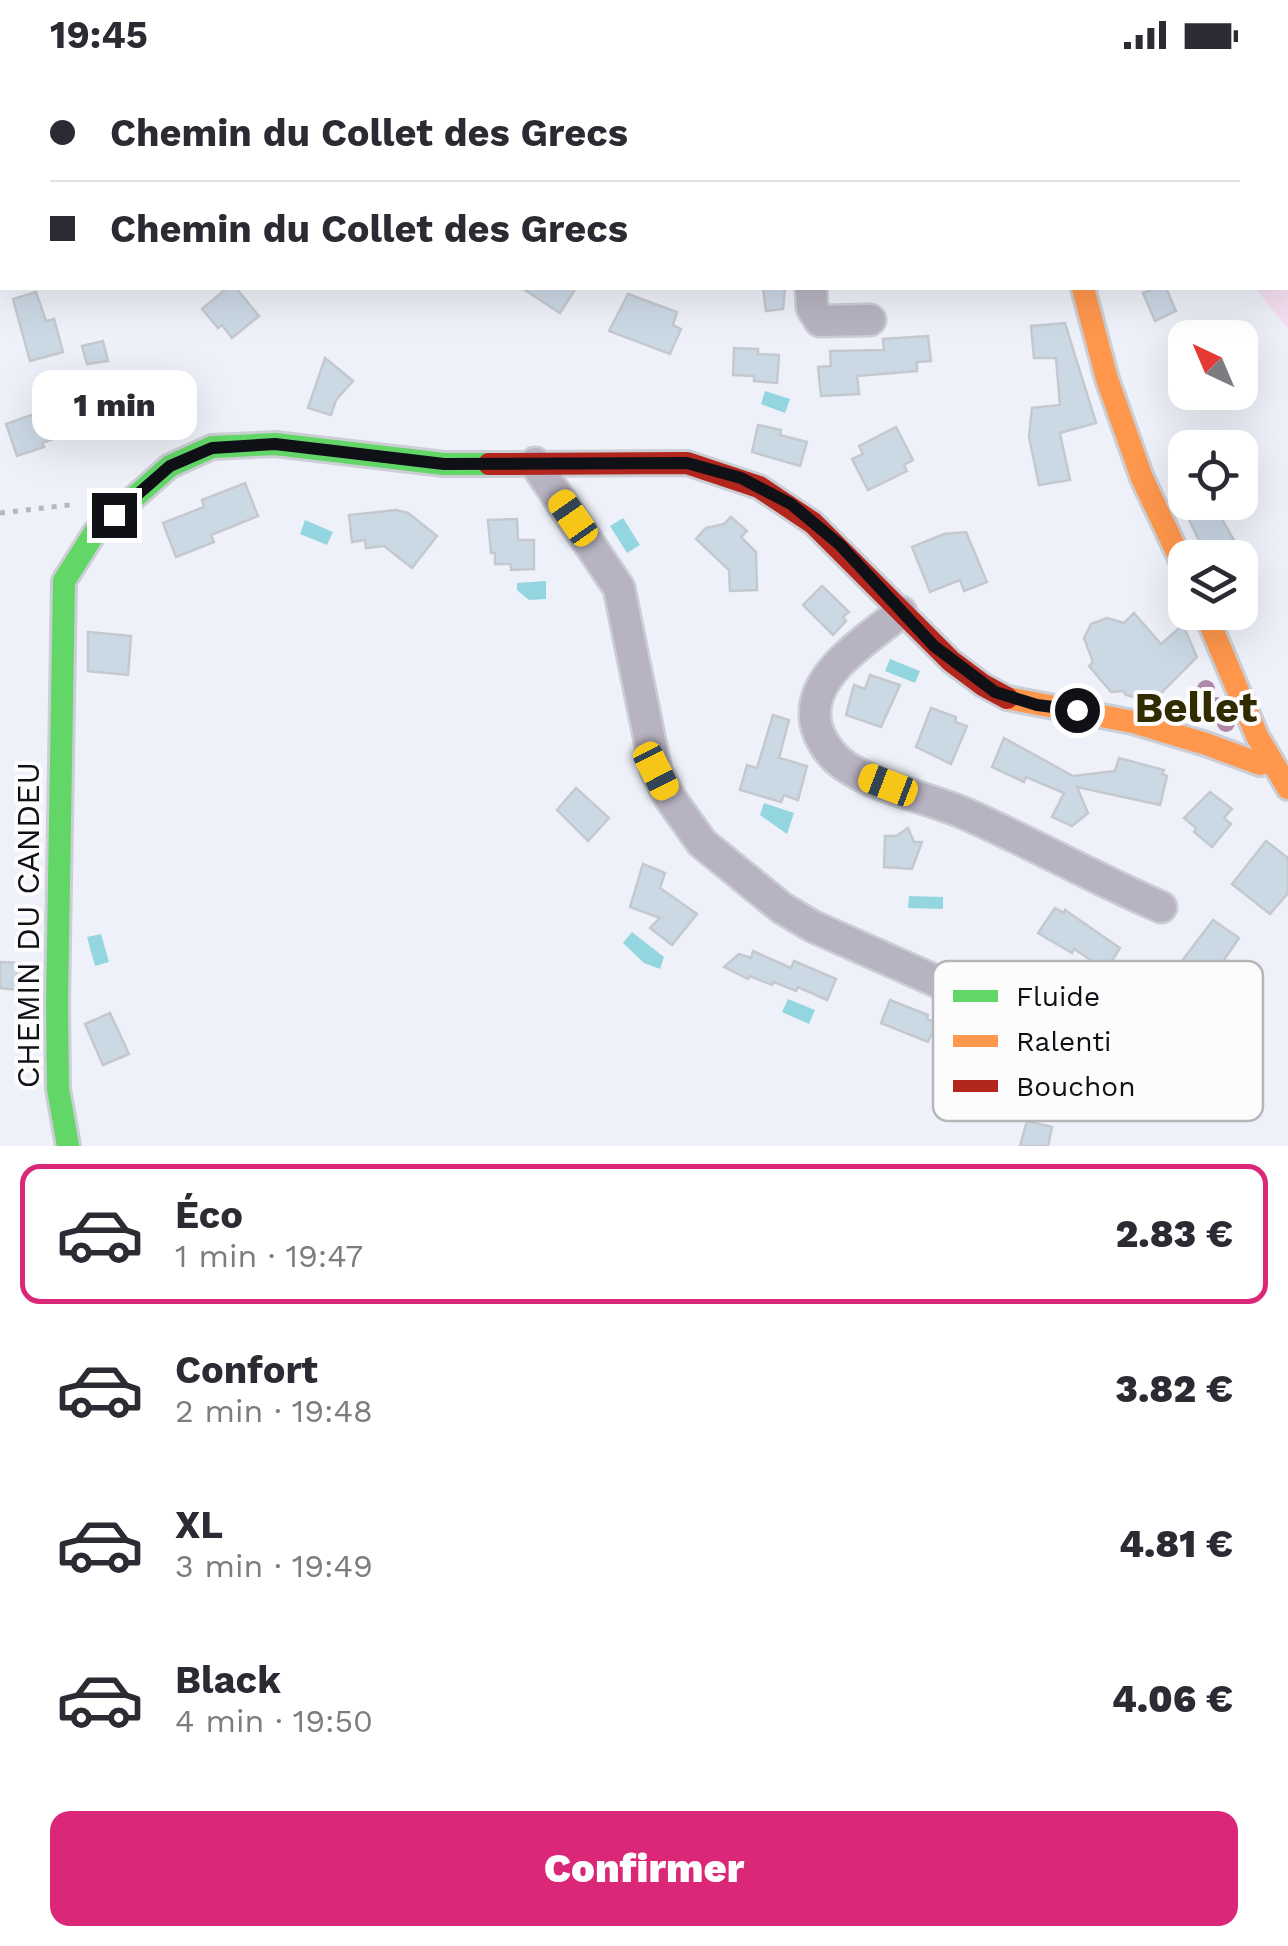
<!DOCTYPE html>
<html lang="fr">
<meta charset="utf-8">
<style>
body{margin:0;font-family:"Work Sans",sans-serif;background:#f7f7f7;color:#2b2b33;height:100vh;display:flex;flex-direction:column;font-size:38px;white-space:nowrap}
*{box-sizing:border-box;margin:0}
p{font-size:32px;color:#7c7c81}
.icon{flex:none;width:55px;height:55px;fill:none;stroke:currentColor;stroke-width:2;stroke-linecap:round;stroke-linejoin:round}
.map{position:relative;height:1076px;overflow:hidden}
.drawer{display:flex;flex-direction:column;background:#fff;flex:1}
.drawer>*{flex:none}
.top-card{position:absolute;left:0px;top:0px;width:1290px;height:220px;box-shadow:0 10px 40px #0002;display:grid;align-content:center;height:220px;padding:0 50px;background:#fff}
.needle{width:65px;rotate:316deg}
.controls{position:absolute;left:1168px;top:250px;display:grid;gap:20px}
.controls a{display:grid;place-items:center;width:90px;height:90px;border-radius:20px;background:#fff;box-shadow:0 10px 40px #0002;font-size:50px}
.end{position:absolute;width:45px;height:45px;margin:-22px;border:12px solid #0f1117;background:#fff;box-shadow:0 0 0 5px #fff}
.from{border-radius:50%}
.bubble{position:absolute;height:70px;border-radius:20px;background:#fff;box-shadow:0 10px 40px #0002;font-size:32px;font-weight:800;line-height:70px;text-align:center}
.car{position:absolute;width:30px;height:60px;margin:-30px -15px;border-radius:12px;box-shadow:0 0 8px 2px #0007;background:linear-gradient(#f5c518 24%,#345 0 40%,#f5c518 0 76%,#345 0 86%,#f5c518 0)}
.top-card b{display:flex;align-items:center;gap:35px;height:95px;font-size:38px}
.top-card b+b{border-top:2px solid #e1e1e2}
.top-card i{width:25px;height:25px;background:#2b2b33}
ul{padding:18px 0 0;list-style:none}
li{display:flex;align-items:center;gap:30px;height:140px;margin:0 20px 15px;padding:0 30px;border:5px solid transparent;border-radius:20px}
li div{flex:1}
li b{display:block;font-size:38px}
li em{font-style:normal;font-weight:800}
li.selected{border-color:#db2777}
li>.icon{width:90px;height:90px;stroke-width:1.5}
.primary-button{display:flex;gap:20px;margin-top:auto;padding:20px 50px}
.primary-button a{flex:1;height:115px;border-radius:20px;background:#db2777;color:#fff;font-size:40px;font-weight:800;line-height:115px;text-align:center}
.status{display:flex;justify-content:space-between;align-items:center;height:70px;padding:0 50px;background:#fff;direction:ltr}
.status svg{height:28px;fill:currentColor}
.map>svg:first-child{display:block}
</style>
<div class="status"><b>19:45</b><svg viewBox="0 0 49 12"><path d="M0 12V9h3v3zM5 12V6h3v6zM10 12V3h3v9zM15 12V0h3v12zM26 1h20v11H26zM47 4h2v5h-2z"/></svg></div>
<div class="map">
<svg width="1288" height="1076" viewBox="0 0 1288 1076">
<rect width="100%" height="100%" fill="#eef1f9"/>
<g fill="#f4def1">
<polygon points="0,0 139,0 2,2 0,106"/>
<polygon points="1219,0 1288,0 1288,259 1255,218 1288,218 1288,2 1218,2"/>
</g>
<g fill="#94d6df">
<polygon points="765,321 790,329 785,343 761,334"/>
<polygon points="623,448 640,475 627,483 610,456"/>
<polygon points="305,450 333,462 327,475 300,464"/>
<polygon points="546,511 546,529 529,530 517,520 517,513"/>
<polygon points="890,589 920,601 915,613 885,601"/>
<polygon points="764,733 794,743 787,764 760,745"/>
<polygon points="909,826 943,827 943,839 908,838"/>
<polygon points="632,862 664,887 660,899 644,893 623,873"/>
<polygon points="101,864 109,892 95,896 87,867"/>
<polygon points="788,929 815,940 809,954 782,942"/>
</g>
<g fill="#cbd9e5" stroke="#c5c9cf" stroke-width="2.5">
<polygon points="227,218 236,218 259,246 232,268 222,255 218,258 202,239"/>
<polygon points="522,218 576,218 560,243"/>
<polygon points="763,218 785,218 783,239 766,241"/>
<polygon points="1156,218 1166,218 1176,241 1155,251 1143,223"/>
<polygon points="36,222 46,251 54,249 63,282 30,291 13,229"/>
<polygon points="628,224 677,242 673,255 681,259 670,284 609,261"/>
<polygon points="1065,253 1096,353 1060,363 1070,410 1039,415 1029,367 1032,338 1060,335 1056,288 1034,288 1031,256"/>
<polygon points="928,266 931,291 917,292 917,301 857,306 859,324 821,326 818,297 831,296 830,281 884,280 883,269"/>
<polygon points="103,271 108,291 87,294 82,276"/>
<polygon points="734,278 758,279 758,284 779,285 777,313 754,311 754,306 733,305"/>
<polygon points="325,288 353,311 336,330 331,345 308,338"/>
<polygon points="54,337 64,365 42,373 44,377 17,386 6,354"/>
<polygon points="758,355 781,360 780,365 807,372 800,396 752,382"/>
<polygon points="896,357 913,390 904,395 907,401 868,420 852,389 863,384 859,376"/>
<polygon points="245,413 258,446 211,465 214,472 176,487 163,453 204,437 202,430"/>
<polygon points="1181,432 1212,432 1235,472 1229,474 1235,488 1207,488"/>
<polygon points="396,440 408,443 437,466 412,498 384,476 366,478 365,470 352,472 349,445"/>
<polygon points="731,447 747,461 741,467 756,482 757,520 730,521 729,500 696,469 706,458 724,454"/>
<polygon points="517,449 518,470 534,470 534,499 511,500 511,494 495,494 495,483 491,483 488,450"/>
<polygon points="966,462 987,512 964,521 960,510 930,522 912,477 944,464"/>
<polygon points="822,516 849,542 843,547 846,551 833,565 803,535"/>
<polygon points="1134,543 1161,574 1183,555 1197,587 1152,632 1126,625 1123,621 1111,622 1089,596 1093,592 1084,568 1091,554 1107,548 1124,553"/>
<polygon points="88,562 131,566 128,605 88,601"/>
<polygon points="870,605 900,615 881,657 846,645 854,615 865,619"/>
<polygon points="931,638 956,647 955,652 967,656 951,694 916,677"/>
<polygon points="773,645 789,650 779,688 807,696 798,730 784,725 781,732 740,720 747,695 757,698"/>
<polygon points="1004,668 1073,706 1115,701 1119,688 1164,700 1162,704 1167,706 1160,735 1077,717 1088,743 1072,756 1052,747 1064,723 1026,707 1024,712 992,697"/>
<polygon points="576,718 609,748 588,771 557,740"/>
<polygon points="1210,722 1232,739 1224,748 1231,754 1212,777 1194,762 1196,758 1184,748"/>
<polygon points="908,758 914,772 922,772 912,799 884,797 885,766 896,766"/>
<polygon points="1266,771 1288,788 1288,823 1270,844 1232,814"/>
<polygon points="643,794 665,803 660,818 697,844 672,875 650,858 660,848 630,837"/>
<polygon points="1055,838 1064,843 1065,840 1120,878 1106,900 1074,879 1072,883 1038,863"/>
<polygon points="1213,850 1239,868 1210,910 1182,891"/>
<polygon points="753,881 791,898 794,891 836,909 827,930 798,917 796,921 774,912 772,915 750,906 748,909 724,897 739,884 751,888"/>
<polygon points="0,892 21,893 20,920 0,918"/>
<polygon points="890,930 928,945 927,949 936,953 928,972 881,953"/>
<polygon points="110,943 129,984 103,995 85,954"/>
<polygon points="1027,1051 1052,1057 1048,1076 1020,1076"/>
</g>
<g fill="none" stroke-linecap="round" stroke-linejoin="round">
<g stroke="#cbced4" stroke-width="35">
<g id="street">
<polyline points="811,218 812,238 820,251 870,250"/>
<polyline points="535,393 619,518 656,701 670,728 702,773 782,838 812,856 1015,946 1030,964 1036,983"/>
<path d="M901,542C871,567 813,601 815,645C815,664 829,685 845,696C881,720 927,727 966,744C1032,773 1095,809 1161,837"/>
</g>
</g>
<g stroke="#cbced4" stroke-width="28">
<polyline id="fast" points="68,1076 58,1019 57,933 64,511 95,462 170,396 212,377 275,374 444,394 489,394"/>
</g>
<g stroke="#cbced4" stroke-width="28">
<g id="slow">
<polyline points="1083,218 1107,309 1142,408 1185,499"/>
<polyline points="1205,542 1257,666 1288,718"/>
<polyline points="1007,628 1133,652 1206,674 1260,694 1271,691"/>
</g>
</g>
<g stroke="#cbced4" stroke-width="28">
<g id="jam">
<polyline points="1033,0 1033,2"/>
<polyline points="489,394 687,393 759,417 813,453 951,591 983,615 1007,628"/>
</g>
</g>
<polyline stroke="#b7b5be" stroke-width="5" stroke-dasharray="5 8" stroke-linecap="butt" points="0,443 77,434"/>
<use href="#street" stroke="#b8b3c2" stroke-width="30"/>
<use href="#fast" stroke="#63d668" stroke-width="22"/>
<use href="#slow" stroke="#ff974d" stroke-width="22"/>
<use href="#jam" stroke="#b3261e" stroke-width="22"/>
</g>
<g fill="#ae88aa">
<circle cx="1206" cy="619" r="9"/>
<circle cx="1216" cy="636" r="9"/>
<circle cx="1226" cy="653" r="9"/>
</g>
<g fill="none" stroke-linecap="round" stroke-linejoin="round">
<polyline stroke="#0f1117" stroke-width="12" points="114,445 170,396 212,378 275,374 444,394 687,393 741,408 791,434 840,475 934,576 995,622 1037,635 1077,640"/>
</g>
<g text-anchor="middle" stroke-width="8" stroke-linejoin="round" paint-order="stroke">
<g font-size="32" fill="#0f1117" stroke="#fcfcfc">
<text transform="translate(28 855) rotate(-90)" y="11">CHEMIN DU CANDEU</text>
</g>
<g font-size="42" font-weight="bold" fill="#302b00" stroke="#fcfcfc">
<text x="1196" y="652">Bellet</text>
</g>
</g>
<rect x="933" y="891" width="330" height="160" rx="15" fill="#fcfcfc" stroke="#b5b6b7" stroke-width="2.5"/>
<rect x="953" y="920" width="45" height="12" fill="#63d668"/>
<rect x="953" y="965" width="45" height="12" fill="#ff974d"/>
<rect x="953" y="1010" width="45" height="12" fill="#b3261e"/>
<g font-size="28" fill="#0f1117">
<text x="1016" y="936">Fluide</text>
<text x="1016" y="981">Ralenti</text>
<text x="1016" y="1026">Bouchon</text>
</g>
</svg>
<div class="controls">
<a><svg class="needle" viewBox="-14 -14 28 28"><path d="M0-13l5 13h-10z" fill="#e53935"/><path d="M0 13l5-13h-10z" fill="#7c7c81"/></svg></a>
<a><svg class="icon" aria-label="locate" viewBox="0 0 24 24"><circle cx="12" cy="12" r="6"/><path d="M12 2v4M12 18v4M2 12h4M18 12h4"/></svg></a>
<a><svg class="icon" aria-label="layers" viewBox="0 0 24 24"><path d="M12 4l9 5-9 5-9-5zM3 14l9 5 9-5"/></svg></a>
</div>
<i class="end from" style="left:1077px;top:640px"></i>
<i class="end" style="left:114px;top:445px"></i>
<div class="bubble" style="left:32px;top:300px;width:165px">1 min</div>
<i class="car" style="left:573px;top:448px;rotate:325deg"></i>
<i class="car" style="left:656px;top:701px;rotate:153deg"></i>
<i class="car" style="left:888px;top:715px;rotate:291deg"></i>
<div class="top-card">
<b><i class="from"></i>Chemin du Collet des Grecs</b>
<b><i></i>Chemin du Collet des Grecs</b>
</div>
</div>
<section class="drawer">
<ul>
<li class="selected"><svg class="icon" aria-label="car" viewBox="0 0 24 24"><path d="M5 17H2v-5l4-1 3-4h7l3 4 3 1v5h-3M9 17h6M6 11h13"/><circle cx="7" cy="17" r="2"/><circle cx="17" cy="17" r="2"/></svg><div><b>Éco</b><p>1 min · 19:47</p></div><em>2.83 €</em></li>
<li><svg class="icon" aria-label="car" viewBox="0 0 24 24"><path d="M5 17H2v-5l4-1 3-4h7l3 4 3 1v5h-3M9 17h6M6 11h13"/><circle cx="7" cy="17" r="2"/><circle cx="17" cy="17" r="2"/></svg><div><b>Confort</b><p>2 min · 19:48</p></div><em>3.82 €</em></li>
<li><svg class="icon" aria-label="car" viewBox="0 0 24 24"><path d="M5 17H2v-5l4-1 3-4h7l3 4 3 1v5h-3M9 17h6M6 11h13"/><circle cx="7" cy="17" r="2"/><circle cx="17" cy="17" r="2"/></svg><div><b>XL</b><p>3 min · 19:49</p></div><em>4.81 €</em></li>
<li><svg class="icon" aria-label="car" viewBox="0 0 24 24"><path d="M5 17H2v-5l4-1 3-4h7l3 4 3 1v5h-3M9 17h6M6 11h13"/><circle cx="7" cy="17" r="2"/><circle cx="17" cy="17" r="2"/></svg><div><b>Black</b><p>4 min · 19:50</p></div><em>4.06 €</em></li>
</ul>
<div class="primary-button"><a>Confirmer</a></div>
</section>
